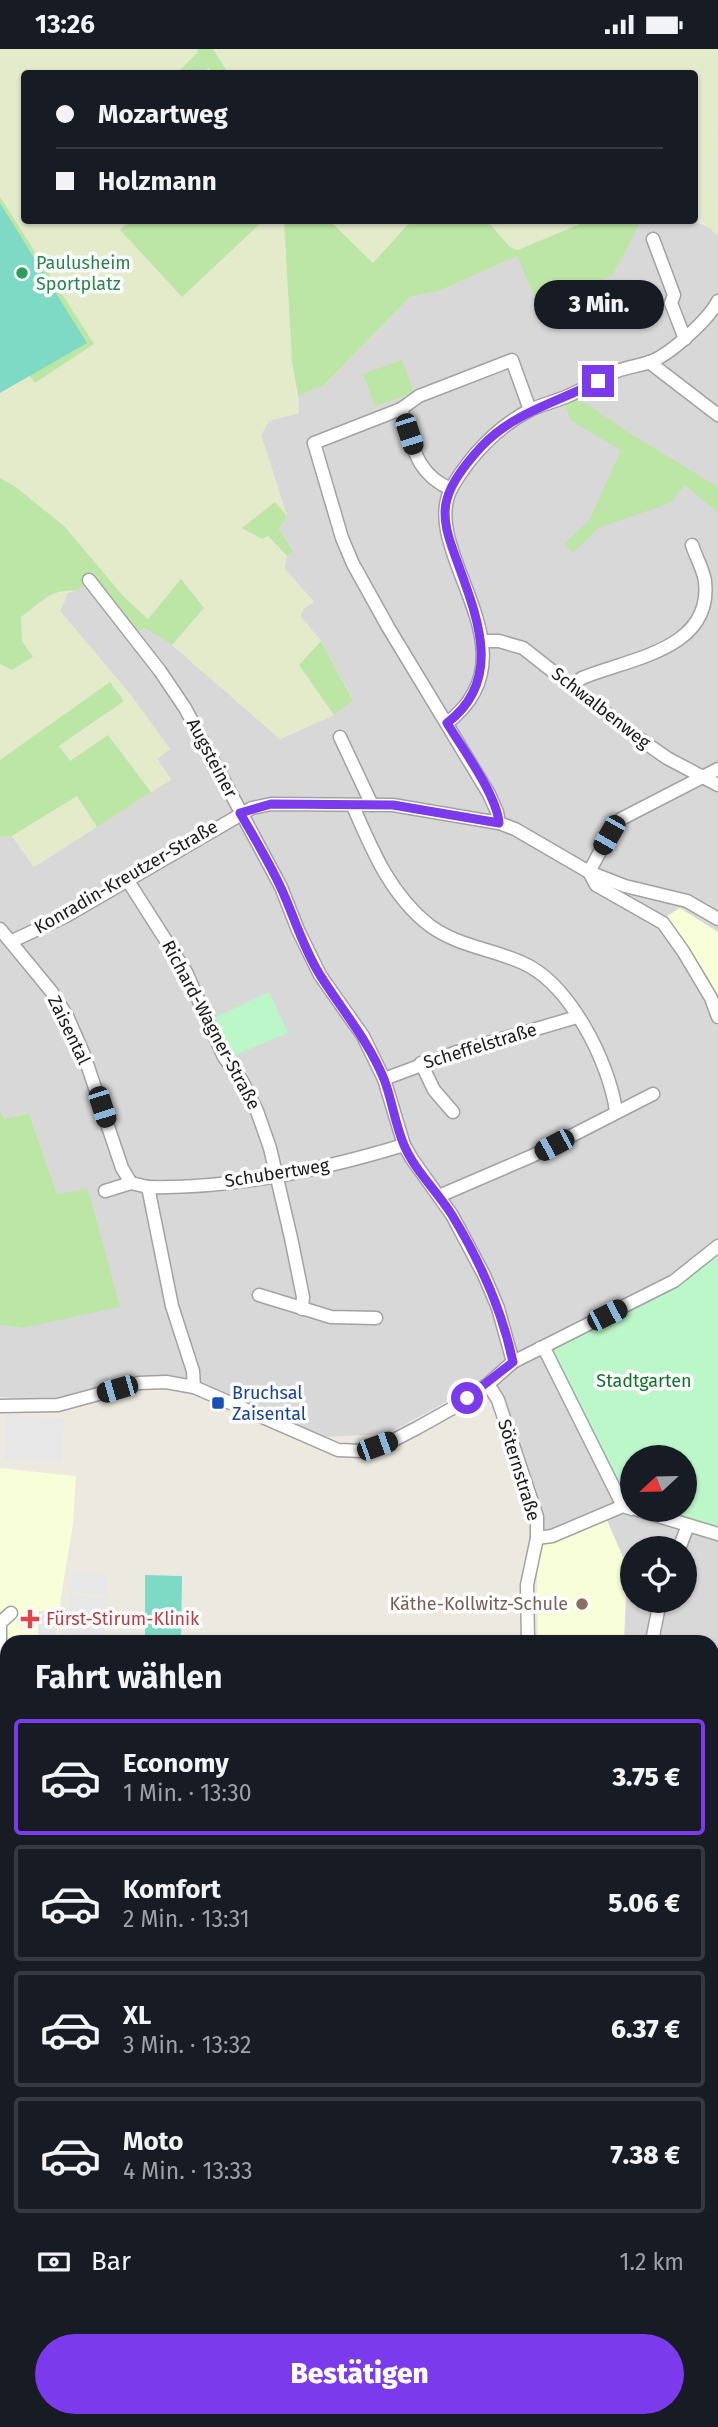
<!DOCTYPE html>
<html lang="de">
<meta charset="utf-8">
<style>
body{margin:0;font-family:"Fira Sans",sans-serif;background:#20242c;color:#f1f3f6;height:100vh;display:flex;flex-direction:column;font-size:26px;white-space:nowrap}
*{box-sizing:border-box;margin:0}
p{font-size:23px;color:#9ea1a6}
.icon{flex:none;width:38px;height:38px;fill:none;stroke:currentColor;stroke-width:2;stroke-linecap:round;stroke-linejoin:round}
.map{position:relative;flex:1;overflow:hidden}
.sheet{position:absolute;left:0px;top:1586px;width:719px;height:793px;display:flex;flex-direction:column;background:#171b24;border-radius:21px 21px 0 0;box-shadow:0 2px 5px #0004}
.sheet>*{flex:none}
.top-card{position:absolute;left:21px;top:21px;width:677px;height:154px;border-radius:7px;box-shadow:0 2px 5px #0004;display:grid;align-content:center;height:154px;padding:0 35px;background:#171b24}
.needle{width:46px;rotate:248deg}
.controls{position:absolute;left:620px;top:1396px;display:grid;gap:14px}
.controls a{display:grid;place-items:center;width:77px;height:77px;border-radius:50%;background:#171b24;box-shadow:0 2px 5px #0004;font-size:35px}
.end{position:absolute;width:32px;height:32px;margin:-16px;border:9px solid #7c3aed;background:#fff;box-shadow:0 0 0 4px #fff}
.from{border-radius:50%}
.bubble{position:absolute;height:49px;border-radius:24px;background:#171b24;box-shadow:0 2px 5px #0004;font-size:23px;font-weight:800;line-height:49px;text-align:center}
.car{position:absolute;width:21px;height:42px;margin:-21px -10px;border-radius:9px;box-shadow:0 0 5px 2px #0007;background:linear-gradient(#222 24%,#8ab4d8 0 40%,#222 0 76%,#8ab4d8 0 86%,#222 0)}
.top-card b{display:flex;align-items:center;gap:24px;height:66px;font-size:26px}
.top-card b+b{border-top:2px solid #363941}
.top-card i{width:18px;height:18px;background:#f1f3f6}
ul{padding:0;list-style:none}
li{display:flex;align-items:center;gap:21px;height:116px;margin:0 14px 10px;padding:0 21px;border:4px solid #363941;border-radius:7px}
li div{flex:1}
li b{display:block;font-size:26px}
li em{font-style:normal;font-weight:800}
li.selected{border-color:#7c3aed}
li>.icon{width:63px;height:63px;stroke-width:1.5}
h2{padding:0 35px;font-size:32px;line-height:84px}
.pay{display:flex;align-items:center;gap:18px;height:77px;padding:0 35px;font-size:26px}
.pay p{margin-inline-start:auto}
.button{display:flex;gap:14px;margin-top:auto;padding:14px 35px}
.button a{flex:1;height:80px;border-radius:42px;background:#7c3aed;color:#fff;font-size:28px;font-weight:800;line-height:80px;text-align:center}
.status{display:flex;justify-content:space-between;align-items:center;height:49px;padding:0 35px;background:#171b24;direction:ltr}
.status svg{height:19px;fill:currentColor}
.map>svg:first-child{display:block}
</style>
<div class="status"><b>13:26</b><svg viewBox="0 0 49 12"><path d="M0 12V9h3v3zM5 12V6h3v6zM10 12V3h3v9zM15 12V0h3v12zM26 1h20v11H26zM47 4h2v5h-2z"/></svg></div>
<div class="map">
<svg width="718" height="2378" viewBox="0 0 718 2378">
<rect width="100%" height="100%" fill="#eceae0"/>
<g fill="#d9d8d8" fill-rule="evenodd">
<path d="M641,172H694L708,178L718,186V883L680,860L718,950V1200L608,1267L622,1460L718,1482V1663H712V1592H624L627,1517L540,1495L485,1328L468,1341L387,1385L323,1388L242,1352L146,1327L73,1354L0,1348V1276L22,1279L57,1145L29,1064L4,1070L0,1061V788L12,787L34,818L171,730L157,710L170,700L130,645L60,562L68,544L87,538L93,529L137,583L144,579L172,596L280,690L334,666L353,650L321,592L300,567L304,559L314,553L284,519L287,507L294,502L279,480L287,467L261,386L269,372L299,364L298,347L323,337L410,248L439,242L517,207L538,257L639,176ZM632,1500H684V1552H632Z"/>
<polygon points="7,1751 7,2291 0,2290 0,1752"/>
</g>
<polygon fill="#e5d2df" points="0,2329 7,2330 7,2371 712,2371 712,2355 718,2355 718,2378 0,2378"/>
<g fill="#f8fed7">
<polygon points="680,859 718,883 718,950 709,930 667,867"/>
<polygon points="0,1419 76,1427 73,1475 61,1548 57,1592 7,1592 6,1686 0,1684"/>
<polygon points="606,1469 627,1517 624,1592 538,1592 537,1516 540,1495"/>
</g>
<g fill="#e4ebcb">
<polygon points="0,0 197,0 199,3 177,24 24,24 24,172 130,172 120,182 182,247 263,172 284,172 292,313 299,364 269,372 261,386 287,467 275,453 262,490 267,487 287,507 284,519 314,553 304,559 300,567 321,592 299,616 334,666 280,690 172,596 182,583 180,531 149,570 124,549 65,478 16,438 0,429 0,345 30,327 35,334 94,295 0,148"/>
<polygon points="213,0 718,0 717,186 695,165 695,24 228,24"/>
<polygon points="330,172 411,172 373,214"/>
<polygon points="487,172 587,172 518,201 510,198"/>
<polygon points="54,544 68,544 60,562 130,645 170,700 157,710 171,731 151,743 108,686 70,712 59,697 106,666 110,633 0,711 0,615 12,621 33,608 22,592 20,568"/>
<polygon points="78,747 97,778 34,818 12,787"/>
</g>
<g fill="#bce6a6">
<polygon points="197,0 213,0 228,24 211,24 209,19 203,24 177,24 198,3"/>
<polygon points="0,148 94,295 35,334 25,321 0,166"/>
<polygon points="130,172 263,172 182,248 120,181"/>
<polygon points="284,172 330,172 373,214 411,172 487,172 510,198 518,201 587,172 641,172 612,227 538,257 517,207 439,242 410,248 323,337 298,347 292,313"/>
<polygon points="402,311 414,344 375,357 363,325"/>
<polygon points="578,349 631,385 718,438 718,464 685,436 670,454 598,479 573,504 564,495 590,470 621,401 571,372 565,356"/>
<path d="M0,429L16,438L65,478L124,548L148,570L181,530L204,559L172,596L144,579L137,583L93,529C80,548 69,538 53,545C42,550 31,561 21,568L22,592L33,608L12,621L0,615Z"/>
<polygon points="275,453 287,467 279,480 294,503 287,507 268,487 262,490 242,479"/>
<polygon points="321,592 353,651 334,666 299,616"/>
<polygon points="110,633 124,652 59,697 70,712 108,686 151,743 97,778 77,747 12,787 0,788 0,711"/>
<polygon points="0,1061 4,1070 29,1064 57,1145 88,1140 120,1258 22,1279 0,1276"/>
</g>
<g fill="#bcf7ca" fill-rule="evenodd">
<polygon points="269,943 288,984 230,1008 214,969"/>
<path d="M718,1200V1482L622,1460L552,1308L557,1298ZM632,1409H684V1461H632Z"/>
<polygon points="712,1909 718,1910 718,2338 712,2338"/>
</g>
<g fill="#7fdac5">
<polygon points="0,154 87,294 0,344"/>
<polygon points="145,1526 182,1527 181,1592 145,1592"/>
</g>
<g fill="#e7e7e7">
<polygon points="6,1366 64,1369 62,1413 4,1410"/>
<polygon points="73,1521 109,1527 106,1547 70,1542"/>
<polygon points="70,1545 106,1550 106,1570 68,1565"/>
<polygon points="51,1559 57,1559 57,1589 52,1589 51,1591 38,1591 38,1563"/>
<polygon points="68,1568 106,1573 107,1592 65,1588"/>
<rect x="712" y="1765" width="6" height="57"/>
</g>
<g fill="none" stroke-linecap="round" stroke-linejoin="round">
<g stroke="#a2a2a2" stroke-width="15">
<g id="minor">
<polyline points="653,190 674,246 671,254 685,290"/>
<polyline points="649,313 718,366"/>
<path d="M401,360C413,395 414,424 451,440"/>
<polyline points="89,531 160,622 185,659 281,838 298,881 320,926 363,987 384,1030 404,1096 412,1110 452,1166 484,1226 498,1259 513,1313"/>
<polyline points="482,592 499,592 523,599 634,686 667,709 718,736"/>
<path d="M571,637L582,629C630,609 713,601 705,532C703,520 696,508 692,496"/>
<path d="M447,674C541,602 416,502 452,438C470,407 497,378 530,361C543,355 557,352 570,346C586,339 601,330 617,322C628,318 637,317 647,314C668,308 708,271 718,252"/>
<polyline points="340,688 372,756"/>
<polyline points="718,720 621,770 609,786 589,823 625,837 687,852 718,870"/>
<path d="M353,757C372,801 390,845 429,876C457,897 492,900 523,914C570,935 609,1013 616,1062"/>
<polyline points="499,774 497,763 489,745 388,578 353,515 342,489 314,394 401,360 419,347 512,311 530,361"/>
<polyline points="128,832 186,923 224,1008 242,1032 257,1062 270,1099 291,1189 303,1248 302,1260"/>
<polyline points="0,880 51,942 67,967 84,1006 122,1119 131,1134 148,1138 172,1257 193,1322 194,1338"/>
<polyline points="12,892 66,867 252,759 271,755 393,756 499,774 515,780 589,823 596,836 663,874 683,902 711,949 718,968"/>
<polyline points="421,1014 434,1041 453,1063"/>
<polyline points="384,1030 454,1004 577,968"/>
<path d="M148,1138C235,1140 322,1121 404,1096"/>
<polyline points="105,1142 131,1134"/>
<polyline points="439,1147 532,1107 653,1045"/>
<polyline points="259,1246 331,1268 376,1269"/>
<polyline points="540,1299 546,1303 623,1457"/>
<polyline points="488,1335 498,1351 537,1468 537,1489 527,1536 528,1592"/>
<polyline points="0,1357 58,1356 139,1334 166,1333 194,1338 338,1401 363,1402 392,1392 417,1379 451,1360 488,1335 513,1313 674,1232 718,1197"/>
<polyline points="638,1461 718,1485"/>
<polyline points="537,1489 552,1487 623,1457 632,1460"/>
<polyline points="679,1500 688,1476"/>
<polyline points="652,1592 660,1552"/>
<polyline points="0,1620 0,1574 11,1564"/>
<polyline points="0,1996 7,2009"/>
<polyline points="0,2147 7,2147"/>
<polyline points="0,2286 7,2287"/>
<polyline points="0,2327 7,2328"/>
<polyline points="712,2344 718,2344"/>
</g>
</g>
<g stroke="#8d7404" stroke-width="18">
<g id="major">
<polyline points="712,1662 718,1662"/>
<polyline points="0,1732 7,1732"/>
<polyline points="712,1744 718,1744"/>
<polyline points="0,1746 7,1745"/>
</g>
</g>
<use href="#minor" stroke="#fff" stroke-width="12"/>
<use href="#major" stroke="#f8de99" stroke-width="16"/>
<g stroke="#696969" stroke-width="5">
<g id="rail">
<polyline points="0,2334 7,2335"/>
<polyline points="0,2348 7,2349"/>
<polyline points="217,2371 293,2378"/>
<polyline points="285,2371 407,2378"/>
<polyline points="395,2371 718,2376"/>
</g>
</g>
<use href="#rail" stroke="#fff" stroke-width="2.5" stroke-dasharray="8" stroke-linecap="butt"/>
</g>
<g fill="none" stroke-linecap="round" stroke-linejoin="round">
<path stroke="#7c3aed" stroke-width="9" d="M467,1349L513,1313C502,1261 480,1212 452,1166C437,1142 415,1122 404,1096C395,1075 392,1051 384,1030C368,991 342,961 320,926C303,899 294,867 281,839C269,813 254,788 240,764L271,755L393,756L499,774C497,746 462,699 447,674C504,631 477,568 457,512C450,493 441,471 447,450C452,431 469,411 482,397C514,363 559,353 598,332"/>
</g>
<circle fill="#2e9e5b" stroke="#fff" stroke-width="2.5" cx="22" cy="224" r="7"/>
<rect fill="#1a4fb4" stroke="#fff" stroke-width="2.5" x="211" y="1347" width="14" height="14" rx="3.5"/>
<circle fill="#8d6e63" stroke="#fff" stroke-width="2.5" cx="582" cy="1555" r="7"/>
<path fill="#e0444e" stroke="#fff" stroke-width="2.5" d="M26.5 1559.5h7v7h7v7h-7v7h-7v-7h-7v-7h7z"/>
<g text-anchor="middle" stroke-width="7" stroke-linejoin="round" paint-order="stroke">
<g font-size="18" fill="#27864d" stroke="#fff" text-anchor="start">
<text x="36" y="220">Paulusheim<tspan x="36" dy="21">Sportplatz</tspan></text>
</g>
<g font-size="18" fill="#1b1b1b" stroke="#fff">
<text transform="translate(601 659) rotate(38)" y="6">Schwalbenweg</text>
<text transform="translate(212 709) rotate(62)" y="6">Augsteiner</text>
<text transform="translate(126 828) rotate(-30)" y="6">Konradin-Kreutzer-Straße</text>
<text transform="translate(211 976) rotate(62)" y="6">Richard-Wagner-Straße</text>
<text transform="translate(69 981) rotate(64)" y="6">Zaisental</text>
<text transform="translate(480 997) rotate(-17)" y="6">Scheffelstraße</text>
<text transform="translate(277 1124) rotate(-9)" y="6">Schubertweg</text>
<text transform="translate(519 1421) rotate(73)" y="6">Söternstraße</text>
</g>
<g font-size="18" fill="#0e7326" stroke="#fff">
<text x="644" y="1338">Stadtgarten</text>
</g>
<g font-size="18" fill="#164399" stroke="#fff" text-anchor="start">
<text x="232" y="1350">Bruchsal<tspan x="232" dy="21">Zaisental</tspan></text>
</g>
<g font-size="18" fill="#785e54" stroke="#fff" text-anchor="end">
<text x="568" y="1561">Käthe-Kollwitz-Schule</text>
</g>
<g font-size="18" fill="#be3a42" stroke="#fff" text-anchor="start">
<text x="46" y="1576">Fürst-Stirum-Klinik</text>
</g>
</g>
</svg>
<div class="controls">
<a><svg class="needle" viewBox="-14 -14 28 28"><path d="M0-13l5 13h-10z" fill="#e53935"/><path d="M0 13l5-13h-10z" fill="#9ea1a6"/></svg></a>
<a><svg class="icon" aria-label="locate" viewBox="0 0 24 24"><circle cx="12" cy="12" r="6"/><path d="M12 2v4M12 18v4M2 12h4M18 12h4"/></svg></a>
</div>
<i class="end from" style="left:467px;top:1349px"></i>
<i class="end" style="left:598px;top:332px"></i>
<div class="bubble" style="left:534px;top:231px;width:130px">3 Min.</div>
<i class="car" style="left:409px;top:385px;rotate:162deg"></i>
<i class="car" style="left:609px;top:786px;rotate:210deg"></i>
<i class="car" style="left:102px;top:1058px;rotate:162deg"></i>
<i class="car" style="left:554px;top:1096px;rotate:242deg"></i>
<i class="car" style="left:607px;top:1266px;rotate:63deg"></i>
<i class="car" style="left:117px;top:1340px;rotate:254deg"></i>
<i class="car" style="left:377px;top:1397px;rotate:70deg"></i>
<div class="top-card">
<b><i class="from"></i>Mozartweg</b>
<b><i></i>Holzmann</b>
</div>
<section class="sheet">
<h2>Fahrt wählen</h2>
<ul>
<li class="selected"><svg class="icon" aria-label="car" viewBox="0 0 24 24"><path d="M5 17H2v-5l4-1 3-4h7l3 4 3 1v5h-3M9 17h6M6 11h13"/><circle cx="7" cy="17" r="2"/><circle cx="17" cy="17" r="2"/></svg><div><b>Economy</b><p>1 Min. · 13:30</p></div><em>3.75 €</em></li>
<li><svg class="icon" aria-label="car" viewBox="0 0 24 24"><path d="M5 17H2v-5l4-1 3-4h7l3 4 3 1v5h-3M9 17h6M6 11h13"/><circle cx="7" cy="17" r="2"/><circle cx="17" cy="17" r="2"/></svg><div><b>Komfort</b><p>2 Min. · 13:31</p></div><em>5.06 €</em></li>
<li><svg class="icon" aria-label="car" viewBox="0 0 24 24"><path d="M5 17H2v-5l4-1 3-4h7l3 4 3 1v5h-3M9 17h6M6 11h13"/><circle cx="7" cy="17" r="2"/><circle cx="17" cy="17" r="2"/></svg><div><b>XL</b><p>3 Min. · 13:32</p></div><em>6.37 €</em></li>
<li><svg class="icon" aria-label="car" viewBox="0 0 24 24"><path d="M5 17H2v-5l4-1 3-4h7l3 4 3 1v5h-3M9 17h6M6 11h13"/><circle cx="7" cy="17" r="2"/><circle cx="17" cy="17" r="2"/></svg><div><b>Moto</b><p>4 Min. · 13:33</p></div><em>7.38 €</em></li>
</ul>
<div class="pay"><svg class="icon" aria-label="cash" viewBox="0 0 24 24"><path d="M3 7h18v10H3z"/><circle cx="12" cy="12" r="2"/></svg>Bar<p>1.2 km</p></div>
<div class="button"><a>Bestätigen</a></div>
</section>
</div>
